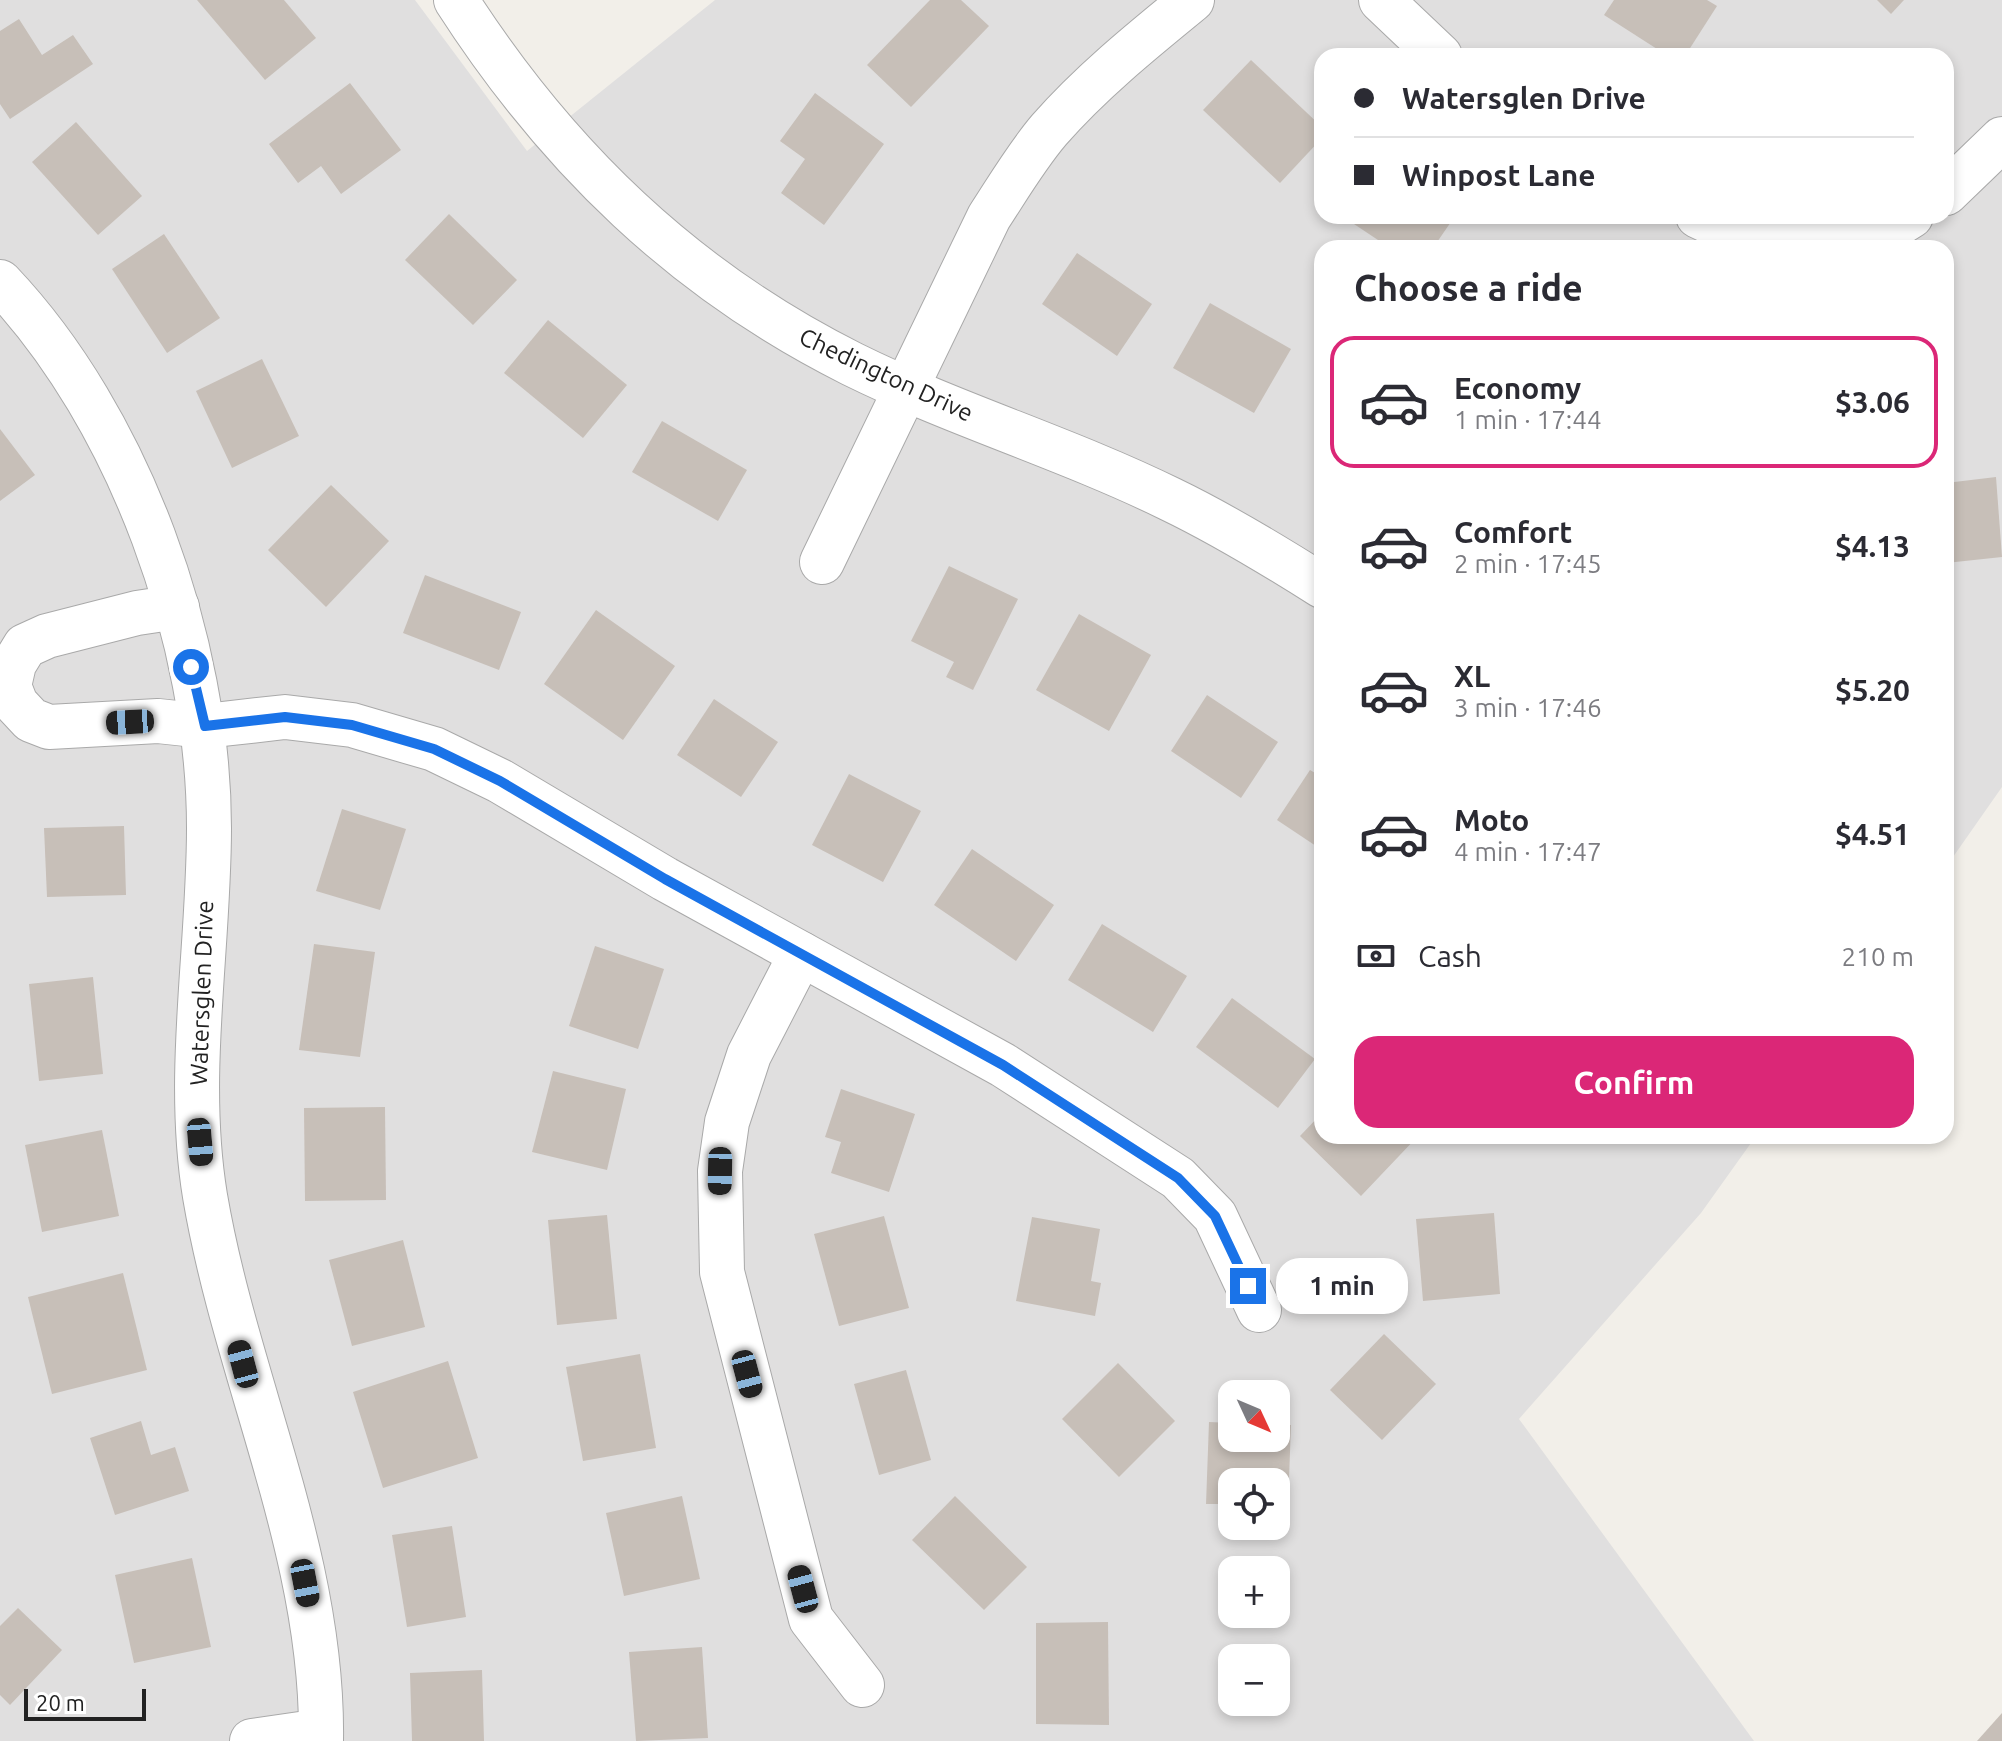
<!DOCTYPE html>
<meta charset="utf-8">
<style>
body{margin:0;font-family:Ubuntu,sans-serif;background:#f2f2f3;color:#2b2b33;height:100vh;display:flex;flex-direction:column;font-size:30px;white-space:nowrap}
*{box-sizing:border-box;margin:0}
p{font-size:26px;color:#7c7c81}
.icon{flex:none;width:44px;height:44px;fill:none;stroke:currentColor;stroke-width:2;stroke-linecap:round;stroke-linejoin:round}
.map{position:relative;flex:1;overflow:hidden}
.side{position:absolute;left:1314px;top:240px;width:640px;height:904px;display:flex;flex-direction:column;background:#fff;border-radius:24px;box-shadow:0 4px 12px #0003}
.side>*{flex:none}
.guide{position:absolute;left:1314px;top:48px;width:640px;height:176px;border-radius:24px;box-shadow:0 4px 12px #0003;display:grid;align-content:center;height:176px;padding:0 40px;background:#fff}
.needle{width:52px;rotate:134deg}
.buttons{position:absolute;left:1218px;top:1380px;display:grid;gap:16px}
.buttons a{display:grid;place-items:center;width:72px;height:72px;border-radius:16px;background:#fff;box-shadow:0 4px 12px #0003;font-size:40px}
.scale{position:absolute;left:24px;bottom:20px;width:122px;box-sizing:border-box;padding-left:8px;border:4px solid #222;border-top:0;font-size:22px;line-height:28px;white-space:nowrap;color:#222;-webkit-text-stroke:6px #fff;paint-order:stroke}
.end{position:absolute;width:36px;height:36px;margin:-18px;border:10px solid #1a73e8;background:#fff;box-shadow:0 0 0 4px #fff}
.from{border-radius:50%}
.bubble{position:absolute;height:56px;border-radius:24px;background:#fff;box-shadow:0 4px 12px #0003;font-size:26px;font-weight:700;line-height:56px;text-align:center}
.car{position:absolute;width:24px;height:48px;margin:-24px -12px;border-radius:10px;box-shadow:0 0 6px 2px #0007;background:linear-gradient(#222 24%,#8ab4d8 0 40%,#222 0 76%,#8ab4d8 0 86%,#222 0)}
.guide b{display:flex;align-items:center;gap:28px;height:76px;font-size:30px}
.guide b+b{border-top:2px solid #e1e1e2}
.guide i{width:20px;height:20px;background:#2b2b33}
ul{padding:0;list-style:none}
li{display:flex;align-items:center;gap:24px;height:132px;margin:0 16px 12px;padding:0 24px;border:4px solid transparent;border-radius:24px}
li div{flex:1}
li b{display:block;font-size:30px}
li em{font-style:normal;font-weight:700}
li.on{border-color:#db2777}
li>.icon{width:72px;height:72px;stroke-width:1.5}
h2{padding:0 40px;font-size:36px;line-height:96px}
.pay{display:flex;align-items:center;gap:20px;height:88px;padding:0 40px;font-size:30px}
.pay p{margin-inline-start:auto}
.primary-button{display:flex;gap:16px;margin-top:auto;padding:16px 40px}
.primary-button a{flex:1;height:92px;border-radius:24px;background:#db2777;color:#fff;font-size:32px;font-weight:700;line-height:92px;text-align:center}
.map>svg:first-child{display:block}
</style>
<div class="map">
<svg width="2002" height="1741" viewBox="0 0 2002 1741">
<rect width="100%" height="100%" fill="#f2efe9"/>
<path fill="#e0dfdf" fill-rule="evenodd" d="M0,0H415L527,151L715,0H2002V787L1946,867V248H1322V1136H1756L1701,1213L1519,1419L1754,1741H0ZM1322,56H1946V216H1322ZM1232,1394H1276V1438H1232ZM1232,1482H1276V1526H1232ZM1232,1570H1276V1614H1232ZM1232,1658H1276V1702H1232Z"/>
<g fill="#c7bfb8">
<polygon points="197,0 284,0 316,38 265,80"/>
<polygon points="930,0 961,0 989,26 911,107 867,65"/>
<polygon points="1614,0 1707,0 1717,6 1685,56 1668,56 1604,15"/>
<polygon points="1877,0 1904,0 1891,14"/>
<polygon points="19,19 42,55 73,35 93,64 10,119 0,104 0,31"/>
<polygon points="1251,60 1322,127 1322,138 1280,183 1203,110"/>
<polygon points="350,83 401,150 341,194 321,166 298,183 269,144"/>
<polygon points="815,93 884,144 824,225 781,193 805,159 780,141"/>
<polygon points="76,122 142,196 98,235 32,162"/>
<polygon points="449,214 517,280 473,325 405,260"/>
<polygon points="1342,216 1455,216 1433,248 1390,248"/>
<polygon points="164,234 220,318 167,353 112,269"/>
<polygon points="1077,253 1152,304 1117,356 1042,304"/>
<polygon points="1210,303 1291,349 1254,413 1173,368"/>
<polygon points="548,320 627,385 583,438 504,373"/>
<polygon points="262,359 299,436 232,468 196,391"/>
<polygon points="662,421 747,470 718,521 632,472"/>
<polygon points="0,429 35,475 0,501"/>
<polygon points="1996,477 2002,557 1946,563 1946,483"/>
<polygon points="331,485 389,541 326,607 268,550"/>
<polygon points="949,566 1018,599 973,690 946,677 954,662 911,641"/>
<polygon points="425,575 521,612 499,670 403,633"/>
<polygon points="596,610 675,666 623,740 544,684"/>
<polygon points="1079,614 1151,655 1109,731 1036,690"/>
<polygon points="1207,695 1278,742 1241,798 1171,751"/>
<polygon points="714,699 778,742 741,797 677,755"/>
<polygon points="1310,770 1322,777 1322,850 1277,820"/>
<polygon points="849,774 921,811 883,882 812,845"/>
<polygon points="342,809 406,829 380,910 316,891"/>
<polygon points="124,826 126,895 47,897 44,828"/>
<polygon points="972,849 1054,905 1016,961 934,905"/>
<polygon points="1102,924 1187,976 1153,1032 1068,980"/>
<polygon points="314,944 375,952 360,1057 299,1050"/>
<polygon points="595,946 664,969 638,1049 569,1026"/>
<polygon points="93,977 103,1074 39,1081 29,984"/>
<polygon points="1232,998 1315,1059 1278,1108 1196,1047"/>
<polygon points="553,1071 626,1089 607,1170 532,1152"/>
<polygon points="841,1089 915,1114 889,1192 831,1173 841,1142 825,1137"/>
<polygon points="385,1107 386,1200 305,1201 304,1108"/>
<polygon points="1322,1113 1322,1136 1418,1136 1361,1196 1300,1136"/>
<polygon points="102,1130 119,1216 42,1232 25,1145"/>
<polygon points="1494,1213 1500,1294 1423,1301 1416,1219"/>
<polygon points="607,1215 617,1319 557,1325 548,1220"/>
<polygon points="884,1216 909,1308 839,1326 814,1234"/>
<polygon points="1032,1217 1100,1229 1091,1281 1101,1283 1095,1316 1016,1301"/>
<polygon points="403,1240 425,1327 352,1346 329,1260"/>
<polygon points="123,1273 147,1370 52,1394 28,1297"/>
<polygon points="1384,1334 1436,1384 1382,1440 1330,1390"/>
<polygon points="640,1354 656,1448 583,1461 566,1367"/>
<polygon points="448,1361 478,1458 383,1488 353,1392"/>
<polygon points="1118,1363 1175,1421 1119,1477 1062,1419"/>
<polygon points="906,1370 931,1460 879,1475 854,1384"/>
<polygon points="141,1421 151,1455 175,1447 189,1491 115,1515 90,1438"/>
<polygon points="1209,1422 1232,1423 1232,1438 1276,1438 1276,1425 1291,1425 1288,1506 1276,1506 1276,1482 1232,1482 1232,1504 1206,1504"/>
<polygon points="682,1496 700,1579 624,1596 606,1513"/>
<polygon points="955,1496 1027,1567 984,1610 912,1540"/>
<polygon points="452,1526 466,1617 407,1627 392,1535"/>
<polygon points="192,1558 211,1647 134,1663 115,1575"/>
<polygon points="18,1608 62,1650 10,1705 0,1695 0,1626"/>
<polygon points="1108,1622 1109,1725 1036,1724 1036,1623"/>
<polygon points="702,1647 708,1738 636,1741 629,1652"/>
<polygon points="482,1670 484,1741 412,1741 410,1673"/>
<polygon points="2002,1713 2002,1741 1977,1741"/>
</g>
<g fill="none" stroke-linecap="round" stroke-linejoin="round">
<g stroke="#a9a9a9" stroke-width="46">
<g id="minor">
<path d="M456,0C557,157 684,280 852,364C955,415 1066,448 1170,499C1222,524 1273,555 1322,586"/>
<polyline points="1381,0 1440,56"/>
<polyline points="1946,193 2002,139"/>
<path d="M1698,216C1764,249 1847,259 1911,216"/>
<path d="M0,282C130,419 209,641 209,828C209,950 185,1075 205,1196C236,1379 324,1553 321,1741"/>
<path d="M822,562L989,217C1008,188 1026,157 1049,130C1091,82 1143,40 1192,0"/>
<polyline points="177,607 137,613 47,636 25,646 14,664 9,686 16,704 31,720 49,727 158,721 205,726 285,717 352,725 434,749 500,781 665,879 1003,1065 1178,1178 1215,1216 1259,1310"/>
<polyline points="801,954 749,1055 727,1122 720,1171 722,1272 811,1619 862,1685"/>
<polyline points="252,1741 321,1731"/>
</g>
</g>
<use href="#minor" stroke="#fff" stroke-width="44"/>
</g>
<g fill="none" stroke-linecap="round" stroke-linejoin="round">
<polyline stroke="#1a73e8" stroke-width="10" points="191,667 205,726 285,717 352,725 434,749 500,781 665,879 1003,1065 1178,1178 1215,1216 1248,1286"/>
</g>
<g text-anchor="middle" stroke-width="8" stroke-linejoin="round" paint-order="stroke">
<g font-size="24" fill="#222" stroke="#fff">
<text transform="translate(886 375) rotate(25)" y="8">Chedington Drive</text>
<text transform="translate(202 993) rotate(-88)" y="8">Watersglen Drive</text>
</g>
</g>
</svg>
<div class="buttons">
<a><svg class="needle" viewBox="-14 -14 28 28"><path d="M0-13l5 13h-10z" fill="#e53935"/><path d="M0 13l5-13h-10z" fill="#7c7c81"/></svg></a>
<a><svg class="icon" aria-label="locate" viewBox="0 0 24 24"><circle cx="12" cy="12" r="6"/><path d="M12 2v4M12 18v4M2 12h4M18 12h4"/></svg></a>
<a>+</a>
<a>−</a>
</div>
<div class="scale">20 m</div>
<i class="end from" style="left:191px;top:667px"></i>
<i class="end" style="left:1248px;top:1286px"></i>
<div class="bubble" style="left:1276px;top:1258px;width:132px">1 min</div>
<i class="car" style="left:130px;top:722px;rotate:267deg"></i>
<i class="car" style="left:200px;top:1142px;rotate:175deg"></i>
<i class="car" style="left:720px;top:1171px;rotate:181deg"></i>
<i class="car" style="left:243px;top:1364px;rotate:345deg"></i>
<i class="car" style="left:747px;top:1374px;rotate:165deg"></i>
<i class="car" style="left:305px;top:1583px;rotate:169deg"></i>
<i class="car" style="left:803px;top:1589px;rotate:345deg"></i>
<div class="guide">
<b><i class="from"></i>Watersglen Drive</b>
<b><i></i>Winpost Lane</b>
</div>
<section class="side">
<h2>Choose a ride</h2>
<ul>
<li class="on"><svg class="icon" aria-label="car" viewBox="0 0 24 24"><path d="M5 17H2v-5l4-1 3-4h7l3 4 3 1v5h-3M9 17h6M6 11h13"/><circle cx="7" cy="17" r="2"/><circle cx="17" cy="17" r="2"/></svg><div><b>Economy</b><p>1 min · 17:44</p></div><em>$3.06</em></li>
<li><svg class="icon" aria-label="car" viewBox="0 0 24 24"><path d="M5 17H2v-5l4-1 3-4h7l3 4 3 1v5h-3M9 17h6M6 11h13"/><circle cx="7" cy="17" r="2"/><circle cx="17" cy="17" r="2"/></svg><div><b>Comfort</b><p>2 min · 17:45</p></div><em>$4.13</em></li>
<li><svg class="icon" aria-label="car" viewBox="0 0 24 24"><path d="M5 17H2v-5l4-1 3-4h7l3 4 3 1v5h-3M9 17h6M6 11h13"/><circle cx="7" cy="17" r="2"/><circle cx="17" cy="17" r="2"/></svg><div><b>XL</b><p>3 min · 17:46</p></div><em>$5.20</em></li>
<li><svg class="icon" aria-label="car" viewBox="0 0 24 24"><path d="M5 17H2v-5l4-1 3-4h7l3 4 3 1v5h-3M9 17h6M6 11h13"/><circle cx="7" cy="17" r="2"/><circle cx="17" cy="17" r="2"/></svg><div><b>Moto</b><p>4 min · 17:47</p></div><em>$4.51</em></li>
</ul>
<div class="pay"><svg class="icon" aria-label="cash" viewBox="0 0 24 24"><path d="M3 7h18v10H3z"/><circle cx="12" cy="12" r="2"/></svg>Cash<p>210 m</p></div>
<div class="primary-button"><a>Confirm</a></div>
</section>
</div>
